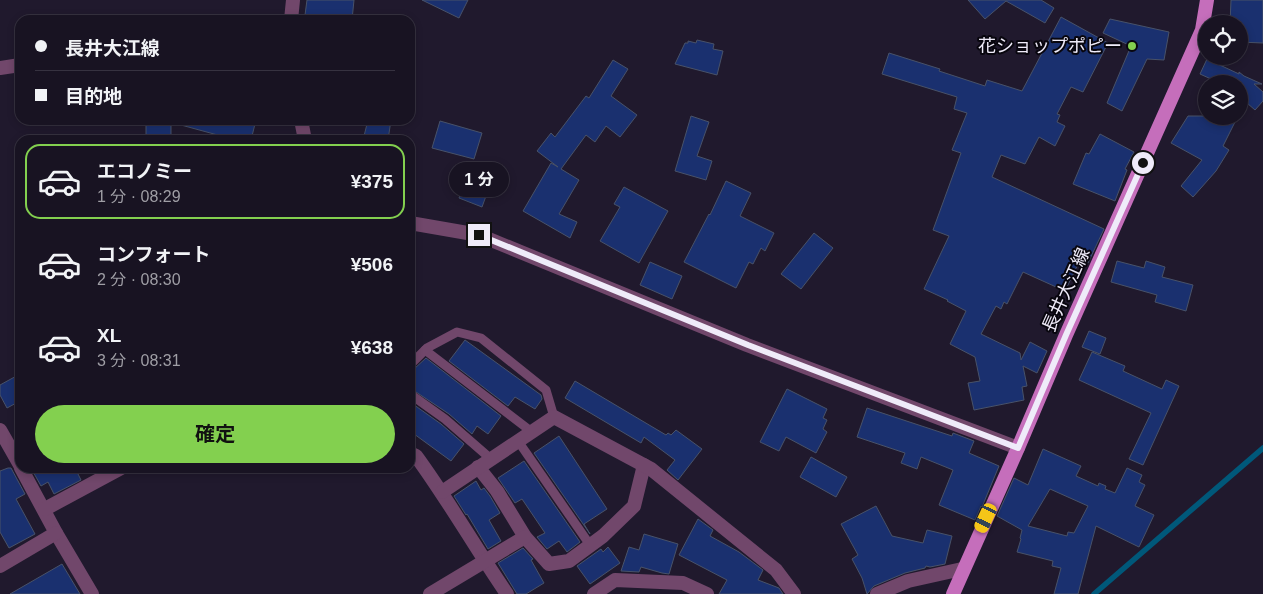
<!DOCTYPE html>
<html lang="ja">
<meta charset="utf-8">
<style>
body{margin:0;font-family:Helvetica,"Noto Sans JP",sans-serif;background:#211c2a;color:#f1f3f6;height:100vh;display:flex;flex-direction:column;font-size:19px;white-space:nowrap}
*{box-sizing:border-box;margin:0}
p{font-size:16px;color:#9f9ea5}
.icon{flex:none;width:28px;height:28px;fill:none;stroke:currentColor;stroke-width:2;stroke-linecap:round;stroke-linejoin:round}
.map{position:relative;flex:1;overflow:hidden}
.panel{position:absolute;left:15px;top:135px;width:400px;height:338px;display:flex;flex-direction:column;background:#181322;border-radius:15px;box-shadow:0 2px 8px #0003,0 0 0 1px #363240}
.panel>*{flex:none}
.guide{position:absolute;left:15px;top:15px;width:400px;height:110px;border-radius:15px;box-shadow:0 2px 8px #0003,0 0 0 1px #363240;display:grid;align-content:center;height:110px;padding:0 20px;background:#181322}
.buttons{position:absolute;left:1198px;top:15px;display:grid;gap:10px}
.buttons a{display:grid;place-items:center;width:50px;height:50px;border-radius:50%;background:#181322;box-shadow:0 2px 8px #0003,0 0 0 1px #363240;font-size:25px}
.end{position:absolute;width:22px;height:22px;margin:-11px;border:6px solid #efebf9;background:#111;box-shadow:0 0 0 2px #111}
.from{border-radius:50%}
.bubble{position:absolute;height:35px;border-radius:18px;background:#181322;box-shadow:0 2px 8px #0003,0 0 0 1px #363240;font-size:16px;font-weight:700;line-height:35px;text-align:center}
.car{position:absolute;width:15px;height:30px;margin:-15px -8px;border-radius:6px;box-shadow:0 0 4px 1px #0007;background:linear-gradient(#f5c518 24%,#345 0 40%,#f5c518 0 76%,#345 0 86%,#f5c518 0)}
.guide b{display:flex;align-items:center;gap:18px;height:48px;font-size:19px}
.guide b+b{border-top:1px solid #363240}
.guide i{width:12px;height:12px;background:#f1f3f6}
ul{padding:9px 0 0;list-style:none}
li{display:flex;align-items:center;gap:15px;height:75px;margin:0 10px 8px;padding:0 10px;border:2px solid transparent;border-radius:15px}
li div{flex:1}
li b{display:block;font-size:19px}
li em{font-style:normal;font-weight:700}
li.on{border-color:#83d04f}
li>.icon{width:45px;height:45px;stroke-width:1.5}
.action{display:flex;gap:10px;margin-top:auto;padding:10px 20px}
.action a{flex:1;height:58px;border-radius:30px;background:#83d04f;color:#111;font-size:20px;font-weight:700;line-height:58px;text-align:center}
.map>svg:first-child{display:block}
</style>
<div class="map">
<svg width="1263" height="594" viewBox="0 0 1263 594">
<rect width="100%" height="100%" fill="#20192d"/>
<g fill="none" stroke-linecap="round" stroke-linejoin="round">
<polyline stroke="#00587a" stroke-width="5.5" points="1094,594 1263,448"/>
</g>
<g fill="#1a306f" stroke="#485269" fill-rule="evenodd">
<polygon points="307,0 354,0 352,20 314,20 315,16 305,15"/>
<polygon points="422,0 468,0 459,18"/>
<polygon points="968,0 1041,0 1054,8 1045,23 1006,1 985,19"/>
<polygon points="1231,0 1263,0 1263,43 1239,42 1239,24 1230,24"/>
<polygon points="1061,17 1108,43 1083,92 1071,87 1057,114 1060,115 1057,122 1065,126 1055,146 1039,137 1025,164 1001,155 992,177 1104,229 1088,263 1080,260 1065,291 1023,272 1007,304 1004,302 1001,309 996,306 981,334 1020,353 1021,360 1030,342 1047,351 1037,373 1023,366 1027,386 1022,387 1024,400 974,410 968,383 980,381 975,357 950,344 966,311 947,301 948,300 924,289 949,236 933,230 961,153 952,150 967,113 954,109 957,97 882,74 889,53 940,69 939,71 985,86 987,80 1022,91"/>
<polygon points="1110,19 1169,32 1164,60 1147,59 1122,111 1107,103 1131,46 1103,33"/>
<polygon points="697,40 714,44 713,49 723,51 717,75 675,64 685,43 688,43 688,41 696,43"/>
<polygon points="1207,59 1239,74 1239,72 1244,76 1262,84 1254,84 1263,92 1263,101 1255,110 1239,96 1239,84 1222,84 1200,74"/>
<polygon points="613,60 628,69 611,96 637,115 620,137 606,126 595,142 586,135 561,169 579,180 559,214 577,222 570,238 523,211 551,163 558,167 537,151 551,133 555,137 586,96 589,98"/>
<polygon points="691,116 709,122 697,156 712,161 706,180 675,171"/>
<polygon points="1188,116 1238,116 1223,146 1229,150 1216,171 1193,197 1181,186 1202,160 1171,143"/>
<rect x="146" y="120" width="25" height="16"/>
<polygon points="182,120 256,120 251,140 236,140 181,125"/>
<polygon points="368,120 391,120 388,140 363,140"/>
<polygon points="440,121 482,133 474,159 432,148"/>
<polygon points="1100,134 1134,152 1125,169 1127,170 1115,201 1073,184 1086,153 1089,154"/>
<polygon points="467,177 490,185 482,207 459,198"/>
<polygon points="726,181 751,193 740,216 774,233 765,251 761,248 753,264 749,262 736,288 684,262 709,214 710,215"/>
<polygon points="624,187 668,211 639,263 600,241 620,207 614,204"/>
<polygon points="814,233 833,248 801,289 781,274"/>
<polygon points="1117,261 1144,268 1146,261 1165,267 1162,277 1193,285 1186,311 1155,302 1157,295 1111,282"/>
<polygon points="650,262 682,276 672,299 640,285"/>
<polygon points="1089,331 1106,338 1100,354 1082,347"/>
<polygon points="465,340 541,395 542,399 535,409 515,397 508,406 449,361"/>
<polygon points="1092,352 1125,366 1123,371 1162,389 1166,380 1179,386 1143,465 1129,459 1151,413 1079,380"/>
<polygon points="426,358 501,416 488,434 477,426 472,434 449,414 410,388 410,371 414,369"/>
<polygon points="20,374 20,401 7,408 0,395 0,385"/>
<polygon points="575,381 666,435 668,433 671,435 676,430 702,449 678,480 667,470 675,460 644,437 641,443 565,398"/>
<polygon points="787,389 827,409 823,418 827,420 823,429 827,432 816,453 786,437 779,451 760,442"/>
<polygon points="410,402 441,424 464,444 451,461 410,431"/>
<polygon points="867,408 952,436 953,433 974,441 969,453 999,466 982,507 981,506 975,520 939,505 953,470 921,457 917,469 901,463 905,453 857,437"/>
<polygon points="559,436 607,509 584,524 590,534 534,453"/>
<path d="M1043,449L1081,466L1076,476L1098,486L1099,483L1106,486L1105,489L1115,493L1127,468L1142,475L1139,482L1145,485L1135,506L1154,515L1139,547L1096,526L1078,594H1054L1061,568L1052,566L1053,561L1017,552L1021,539L1020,538L1022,530L997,516L1014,478L1028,485ZM1050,489L1088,506L1074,533L1068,532L1067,536L1028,526Z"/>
<polygon points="811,457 847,477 836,497 800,477"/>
<polygon points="524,461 580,542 567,552 559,541 547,549 537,537 545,533 522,499 515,503 498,478"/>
<polygon points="8,468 11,468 25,494 16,499 35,534 9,548 0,532 0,471"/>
<polygon points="31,468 75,468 81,480 54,494 48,482 41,486"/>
<polygon points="476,481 481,490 484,488 490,496 500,513 489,520 501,541 488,549 467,514 466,515 454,496"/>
<polygon points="876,506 892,536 923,543 927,530 952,536 945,564 930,567 926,566 925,568 905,573 874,586 867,594 862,578 852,559 858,555 841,524"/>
<polygon points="698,519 713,530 710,536 739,552 763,570 758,580 779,588 783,594 719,594 727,580 679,555"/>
<polygon points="644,534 678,544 669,574 662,573 641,567 639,572 621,571 629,547 639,550"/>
<polygon points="608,547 620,563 590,584 577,566 601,549 603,552"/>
<polygon points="523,548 533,559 531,560 544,583 526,594 517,594 498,563"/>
<polygon points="62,564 80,594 10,594"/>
</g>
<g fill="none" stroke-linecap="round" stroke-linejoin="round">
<g stroke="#71476b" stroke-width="9">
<polyline points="425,350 532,432"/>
<polyline points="410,365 427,348 457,332 481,338 546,390 554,417"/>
<polyline points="410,394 445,419 491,459"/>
<polyline points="518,441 590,545"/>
</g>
<g stroke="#71476b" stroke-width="14">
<polyline points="291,20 293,0"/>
<polyline points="0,68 20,65"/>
<polyline points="301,120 305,140"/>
<polyline points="410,223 479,235 747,345 1018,448"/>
<polyline points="0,430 20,465"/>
<path d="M410,453L416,456C449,501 476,549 507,594"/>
<polyline points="478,467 497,491 525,537 549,564 569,561 603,536 634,506 644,465"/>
<polyline points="21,468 56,533 92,594"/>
<polyline points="442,492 554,417 651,469 776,570 794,594"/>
<polyline points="45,509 121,468"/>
<polyline points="0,566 56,533"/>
<polyline points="430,594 525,537"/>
<polyline points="594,594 615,580 683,583 707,594"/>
<polyline points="877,594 908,581 962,569"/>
</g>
<polyline stroke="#c56ebb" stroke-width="14" points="953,594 1018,448 1066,335 1202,30 1207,0"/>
</g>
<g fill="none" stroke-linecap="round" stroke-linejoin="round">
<polyline stroke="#efebf9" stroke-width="6" points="479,235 748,345 1018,448 1066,335 1143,163"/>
</g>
<circle fill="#83d04f" stroke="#08060e" stroke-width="2" cx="1132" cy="46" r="5"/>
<g text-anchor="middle" stroke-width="4" stroke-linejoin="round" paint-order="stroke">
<g font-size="18" fill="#efebf9" stroke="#08060e" text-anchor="end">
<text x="1122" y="52">花ショップポピー</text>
</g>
<g font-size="18" fill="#efebf9" stroke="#08060e">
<text transform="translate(1066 290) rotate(-66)" y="6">長井大江線</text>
</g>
</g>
</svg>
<div class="buttons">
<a><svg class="icon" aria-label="locate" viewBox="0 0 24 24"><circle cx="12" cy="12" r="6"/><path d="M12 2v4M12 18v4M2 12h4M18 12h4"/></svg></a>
<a><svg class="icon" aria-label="layers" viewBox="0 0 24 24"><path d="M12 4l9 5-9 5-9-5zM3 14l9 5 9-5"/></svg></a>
</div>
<i class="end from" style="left:1143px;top:163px"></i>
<i class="end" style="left:479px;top:235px"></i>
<div class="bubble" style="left:449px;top:162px;width:60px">1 分</div>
<i class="car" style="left:986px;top:518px;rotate:205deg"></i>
<div class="guide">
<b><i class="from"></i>長井大江線</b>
<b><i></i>目的地</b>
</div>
<section class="panel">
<ul>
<li class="on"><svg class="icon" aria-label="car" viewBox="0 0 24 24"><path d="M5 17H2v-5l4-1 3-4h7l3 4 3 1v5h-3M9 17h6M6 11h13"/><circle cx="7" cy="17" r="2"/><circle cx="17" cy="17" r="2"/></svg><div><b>エコノミー</b><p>1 分 · 08:29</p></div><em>¥375</em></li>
<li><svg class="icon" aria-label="car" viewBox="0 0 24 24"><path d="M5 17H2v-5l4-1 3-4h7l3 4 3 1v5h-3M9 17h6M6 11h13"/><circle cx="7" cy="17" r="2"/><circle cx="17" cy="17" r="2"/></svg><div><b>コンフォート</b><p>2 分 · 08:30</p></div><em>¥506</em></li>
<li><svg class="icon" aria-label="car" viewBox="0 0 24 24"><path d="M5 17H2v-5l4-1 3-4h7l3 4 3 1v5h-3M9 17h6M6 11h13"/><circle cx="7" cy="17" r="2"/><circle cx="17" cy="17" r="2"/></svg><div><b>XL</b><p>3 分 · 08:31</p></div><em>¥638</em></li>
</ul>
<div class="action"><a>確定</a></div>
</section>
</div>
